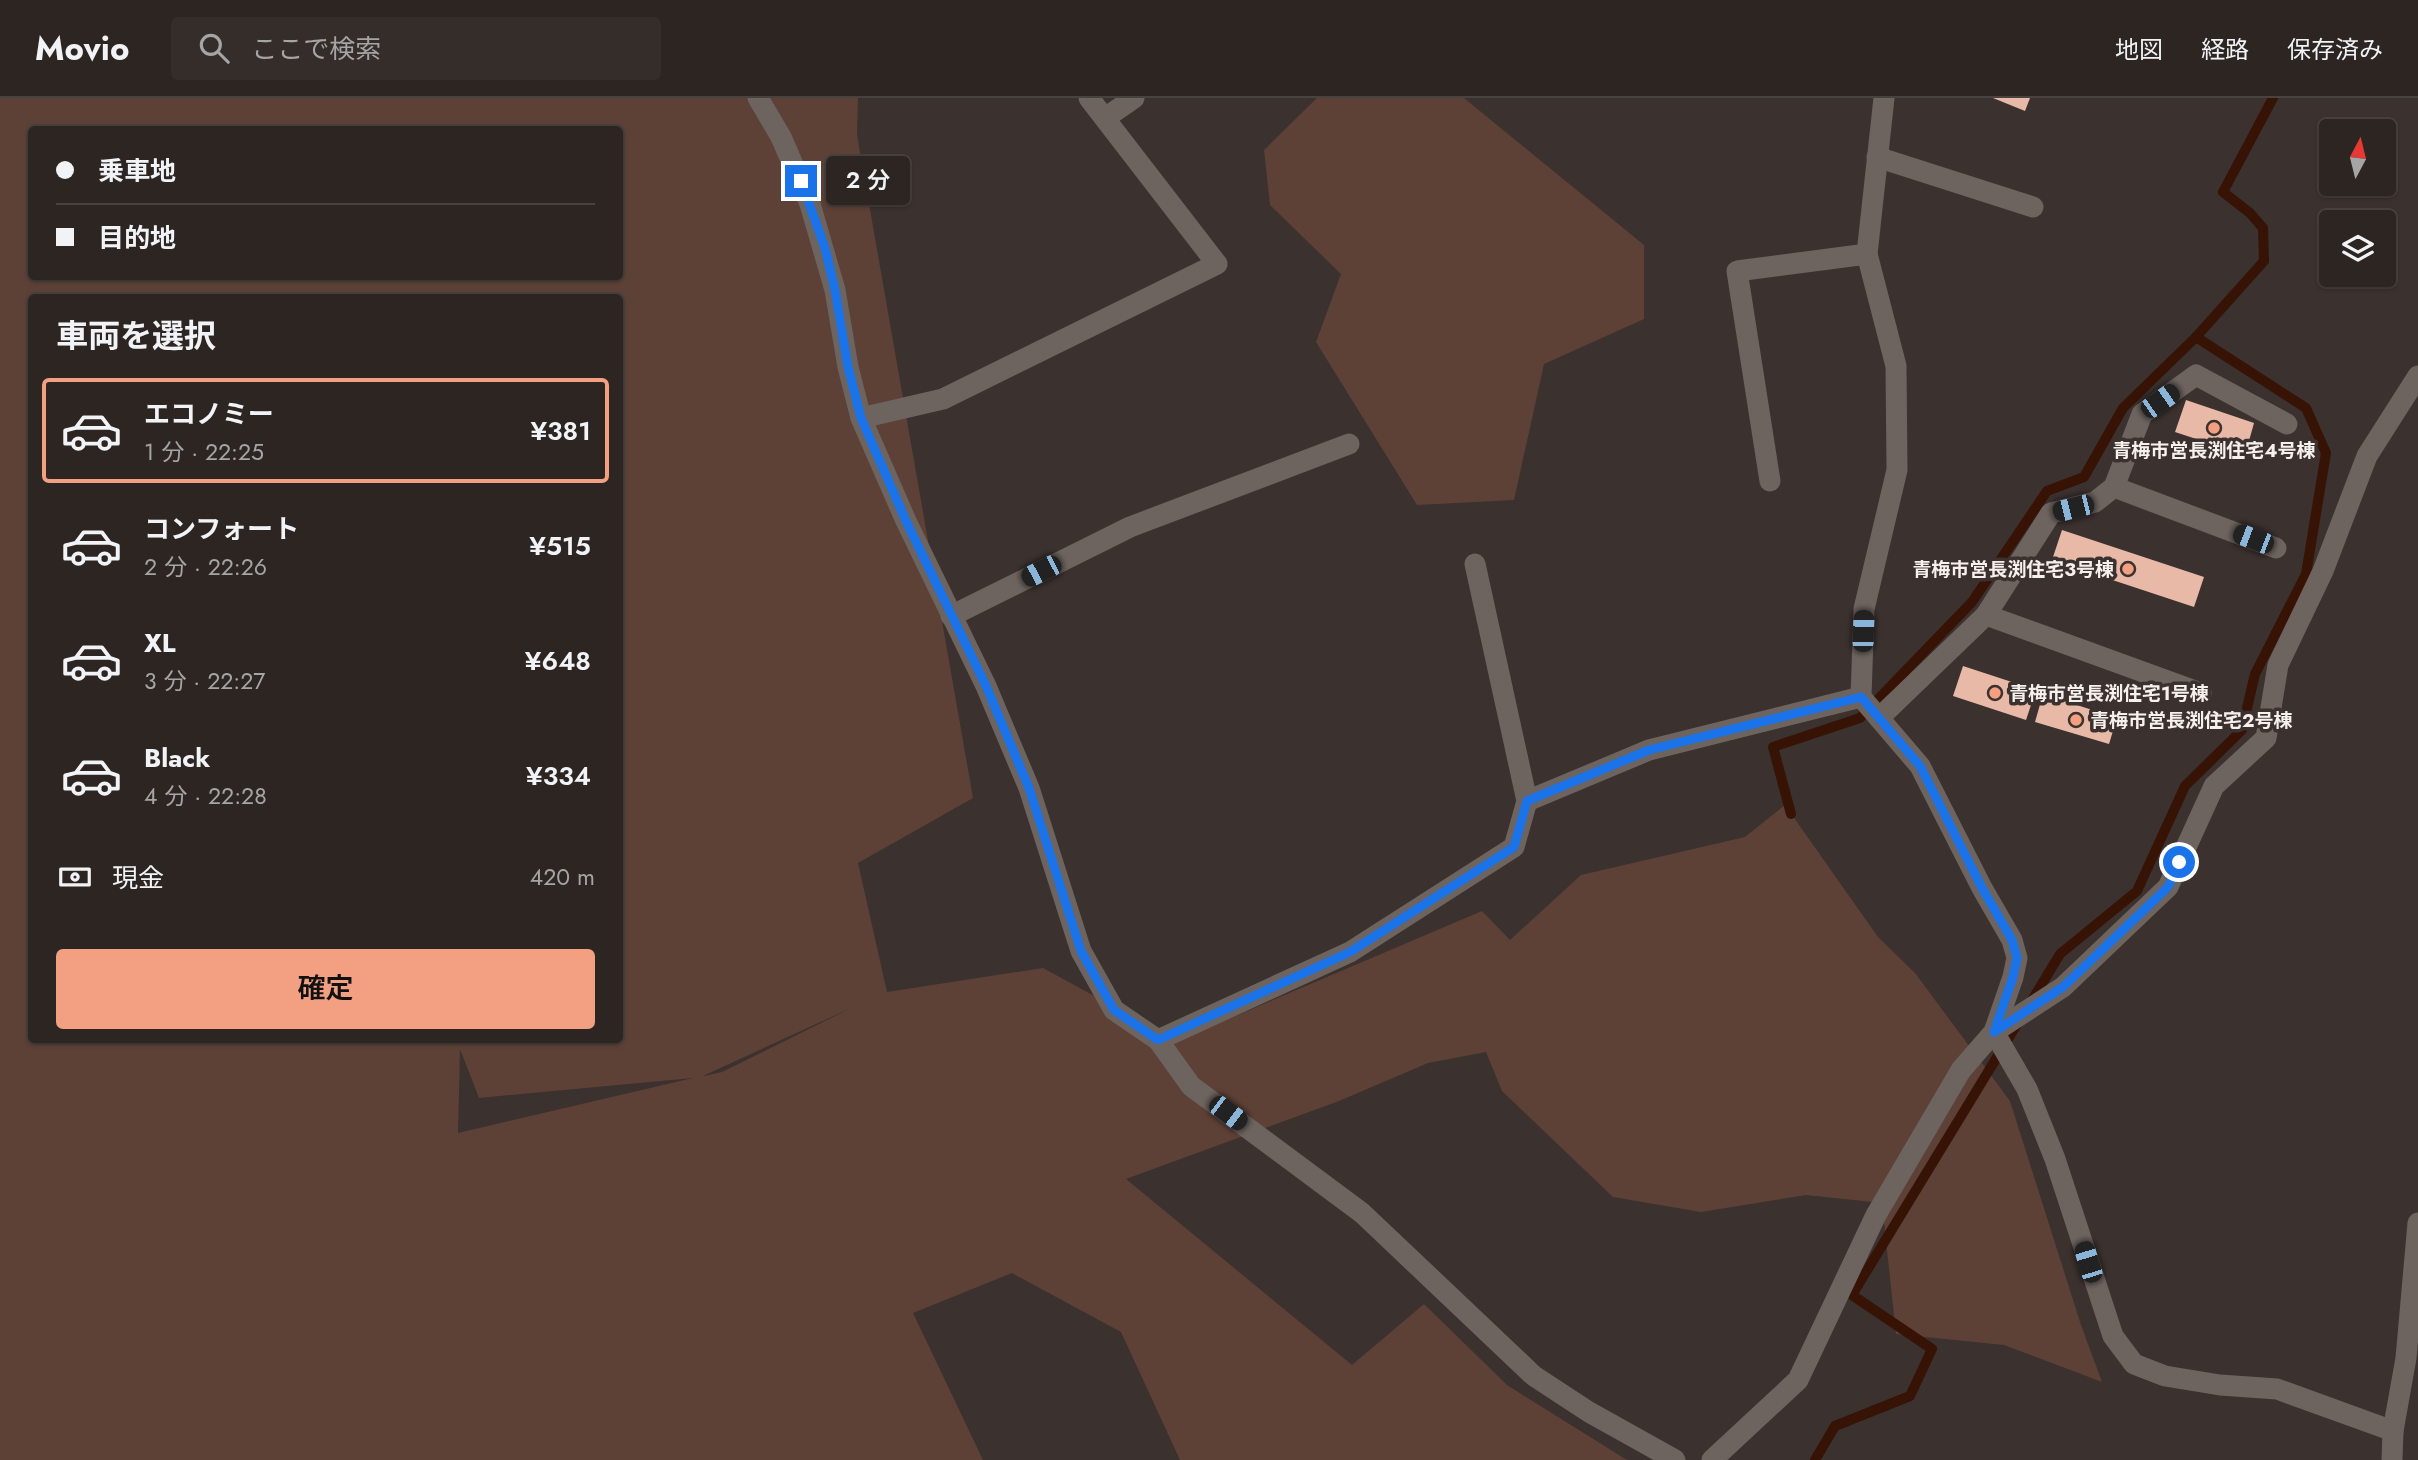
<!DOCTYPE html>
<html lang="ja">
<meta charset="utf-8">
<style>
body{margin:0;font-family:Jost,"Noto Sans JP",sans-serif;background:#342d2a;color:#f1f3f6;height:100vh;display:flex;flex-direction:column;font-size:26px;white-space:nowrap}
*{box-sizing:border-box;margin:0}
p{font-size:23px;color:#a6a5a5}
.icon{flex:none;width:38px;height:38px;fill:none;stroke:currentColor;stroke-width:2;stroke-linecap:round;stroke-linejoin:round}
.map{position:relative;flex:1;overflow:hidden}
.panel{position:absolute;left:28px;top:196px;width:595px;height:749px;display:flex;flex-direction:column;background:#2c2522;border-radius:7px;box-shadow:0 2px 5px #0004,0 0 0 2px #484240}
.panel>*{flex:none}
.hud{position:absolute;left:28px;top:28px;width:595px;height:154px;border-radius:7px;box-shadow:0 2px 5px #0004,0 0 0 2px #484240;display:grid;align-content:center;height:154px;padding:0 28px;background:#2c2522}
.needle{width:46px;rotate:7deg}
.buttons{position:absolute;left:2319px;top:21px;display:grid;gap:14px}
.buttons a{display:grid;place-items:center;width:77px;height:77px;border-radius:7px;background:#2c2522;box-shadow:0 2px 5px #0004,0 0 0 2px #484240;font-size:35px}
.end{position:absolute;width:32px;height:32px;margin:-16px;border:9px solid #1a73e8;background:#fff;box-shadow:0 0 0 4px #fff}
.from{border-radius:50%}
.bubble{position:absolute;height:49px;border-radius:7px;background:#2c2522;box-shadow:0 2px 5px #0004,0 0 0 2px #484240;font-size:23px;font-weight:600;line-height:49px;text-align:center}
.car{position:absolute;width:21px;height:42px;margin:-21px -10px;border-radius:9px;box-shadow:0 0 5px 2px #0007;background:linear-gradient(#222 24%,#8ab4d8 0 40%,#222 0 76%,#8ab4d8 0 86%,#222 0)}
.hud b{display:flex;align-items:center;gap:24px;height:66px;font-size:26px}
.hud b+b{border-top:2px solid #484240}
.hud i{width:18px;height:18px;background:#f1f3f6}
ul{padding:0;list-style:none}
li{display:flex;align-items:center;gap:21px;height:105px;margin:0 14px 10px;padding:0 14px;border:4px solid transparent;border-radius:7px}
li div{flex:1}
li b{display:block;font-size:26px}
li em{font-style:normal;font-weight:600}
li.active{border-color:#f2a081}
li>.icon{width:63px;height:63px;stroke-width:1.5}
h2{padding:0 28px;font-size:32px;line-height:84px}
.pay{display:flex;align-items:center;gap:18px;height:77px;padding:0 28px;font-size:26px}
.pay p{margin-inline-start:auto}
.cta{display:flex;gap:14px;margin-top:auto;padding:14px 28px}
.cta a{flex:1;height:80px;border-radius:7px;background:#f2a081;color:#111;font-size:28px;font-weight:600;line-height:80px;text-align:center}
header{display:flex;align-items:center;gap:42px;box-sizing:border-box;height:98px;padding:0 35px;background:#2c2522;border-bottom:2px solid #484240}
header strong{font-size:33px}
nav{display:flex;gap:38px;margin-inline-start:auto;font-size:24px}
.search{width:490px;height:63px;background:#342d2a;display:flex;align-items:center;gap:18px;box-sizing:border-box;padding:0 24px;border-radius:7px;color:#a6a5a5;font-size:26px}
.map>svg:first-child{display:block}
</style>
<header>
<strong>Movio</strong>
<div class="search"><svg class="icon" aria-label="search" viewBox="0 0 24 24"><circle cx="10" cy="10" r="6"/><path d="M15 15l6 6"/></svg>ここで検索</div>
<nav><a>地図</a><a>経路</a><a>保存済み</a></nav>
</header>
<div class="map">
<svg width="2418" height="1362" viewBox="0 0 2418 1362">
<rect width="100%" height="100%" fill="#3b312e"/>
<g fill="#5d4136" fill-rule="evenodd">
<path d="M0,0H858L857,37L973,700L858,765L887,894L1043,870L1177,943L1482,813L1510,842L1581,777L1745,739L1785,707L1878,839L1915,875L2010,1003L2081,1227L2102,1284L2004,1247L1896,1236L1882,1105L1806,1097L1701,1114L1613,1099L1502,993L1486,954L1428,965L1339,1003L1126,1081L1352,1267L1424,1206L1507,1287L1627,1362H1180L1121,1234L1012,1175L913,1215L983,1362H0ZM32,32H620V178H32ZM32,200H620V942H32ZM851,910L722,974L704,978L705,977ZM460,951L479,1000L693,980L458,1035Z"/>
<polygon points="1317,0 1464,0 1644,147 1644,221 1544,266 1514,402 1417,407 1316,244 1341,176 1270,107 1264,52"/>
</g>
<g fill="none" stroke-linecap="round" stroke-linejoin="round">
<g stroke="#371305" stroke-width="10">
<polyline points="1791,716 1773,649 1860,620 1972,504 2047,393 2084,379 2123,310 2196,239 2264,163 2263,130 2250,115 2223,94 2273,0"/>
<polyline points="2031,904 2060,856 2137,793 2185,688 2242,632 2255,576 2306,476 2326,355 2306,310 2196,239"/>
<polyline points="1815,1362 1835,1328 1910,1298 1932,1251 1852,1197 2019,923"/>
</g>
</g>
<g fill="#e9b9a7">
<polygon points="1993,0 2030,0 2025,13"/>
<polygon points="2186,302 2254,325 2245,357 2175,334"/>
<polygon points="2062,432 2204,479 2194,509 2052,462"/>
<polygon points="1963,568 2036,592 2026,622 1953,598"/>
<polygon points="2043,596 2117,620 2109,646 2035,624"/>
</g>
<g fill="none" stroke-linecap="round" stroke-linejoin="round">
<polyline stroke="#7f7774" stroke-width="4.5" stroke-dasharray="7 3.5" stroke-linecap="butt" points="2222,613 2240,619"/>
<g stroke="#6d635f" stroke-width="21">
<polyline points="758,0 781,39 810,106 835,192 848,269 861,320 906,423 986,588 1029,690 1081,853 1114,912 1158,942 1191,988 1362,1115 1534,1278 1589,1314 1675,1362"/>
<polyline points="1105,20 1134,0"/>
<polyline points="1877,59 2033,109"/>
<polyline points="861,320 943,301 1217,166 1089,0"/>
<polyline points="1770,383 1737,173 1867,156"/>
<polyline points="2114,389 2276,450"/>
<polyline points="1986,517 2201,595"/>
<polyline points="951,518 1130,429 1349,346"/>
<polyline points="1879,620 1986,517 2051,415 2095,404 2114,389 2142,316 2196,277 2287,326"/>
<polyline points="1527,703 1649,652 1861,599"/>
<polyline points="1158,942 1350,854 1514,749 1527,703 1475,466"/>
<polyline points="2393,1333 2277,1291 2220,1287 2165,1278 2134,1266 2113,1238 2055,1061 2027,991 1994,934 2063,889 2168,789 2214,688 2266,640 2278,567 2323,473 2367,358 2418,278"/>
<polyline points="1712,1362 1798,1282 1876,1117 1961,972 1994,934 2013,879 2017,860 2012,842 1982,790 1920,668 1861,599 1864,511 1897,372 1896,268 1867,156 1884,0"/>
<polyline points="2392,1362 2393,1333 2406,1260 2418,1125"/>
</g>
</g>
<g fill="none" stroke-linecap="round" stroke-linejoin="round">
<polyline stroke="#1a73e8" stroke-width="9" points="801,83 825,150 835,192 848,269 861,320 906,423 986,588 1029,690 1081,853 1114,912 1158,942 1350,854 1514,749 1527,703 1649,652 1861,599 1920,668 1982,790 2012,842 2017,860 2013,879 1994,934 2063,889 2168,789 2179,764"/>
</g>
<g fill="#f2a081" stroke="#3b312e" stroke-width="2.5">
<circle cx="2214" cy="330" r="7"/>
<circle cx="2128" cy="471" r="7"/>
<circle cx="1995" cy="595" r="7"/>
<circle cx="2076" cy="622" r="7"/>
</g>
<g text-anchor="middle" stroke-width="7" stroke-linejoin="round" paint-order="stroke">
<g font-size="19" font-weight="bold" fill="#f7f1ee" stroke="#3b312e" text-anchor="start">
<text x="2214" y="359" text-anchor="middle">青梅市営長渕住宅4号棟</text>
<text x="2114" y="478" text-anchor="end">青梅市営長渕住宅3号棟</text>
<text x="2009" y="602">青梅市営長渕住宅1号棟</text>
<text x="2090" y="629">青梅市営長渕住宅2号棟</text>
</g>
</g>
</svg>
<div class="buttons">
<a><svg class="needle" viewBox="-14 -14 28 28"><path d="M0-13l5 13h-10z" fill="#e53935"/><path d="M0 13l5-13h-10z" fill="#a6a5a5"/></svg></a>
<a><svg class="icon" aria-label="layers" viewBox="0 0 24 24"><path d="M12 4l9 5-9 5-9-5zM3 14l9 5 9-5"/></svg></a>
</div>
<i class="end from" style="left:2179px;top:764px"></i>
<i class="end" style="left:801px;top:83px"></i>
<div class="bubble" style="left:826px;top:58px;width:84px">2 分</div>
<i class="car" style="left:2160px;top:303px;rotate:55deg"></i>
<i class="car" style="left:2073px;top:410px;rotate:256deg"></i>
<i class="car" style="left:2253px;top:441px;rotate:291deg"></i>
<i class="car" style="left:1041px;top:473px;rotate:243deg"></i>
<i class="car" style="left:1863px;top:533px;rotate:2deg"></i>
<i class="car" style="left:1228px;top:1015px;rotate:127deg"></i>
<i class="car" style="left:2088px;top:1164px;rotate:343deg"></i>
<div class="hud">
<b><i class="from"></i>乗車地</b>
<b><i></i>目的地</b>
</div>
<section class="panel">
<h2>車両を選択</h2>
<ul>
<li class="active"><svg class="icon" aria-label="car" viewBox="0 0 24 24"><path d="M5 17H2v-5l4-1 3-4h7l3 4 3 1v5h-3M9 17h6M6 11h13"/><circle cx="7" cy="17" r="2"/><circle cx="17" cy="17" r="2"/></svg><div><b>エコノミー</b><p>1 分 · 22:25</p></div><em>¥381</em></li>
<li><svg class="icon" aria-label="car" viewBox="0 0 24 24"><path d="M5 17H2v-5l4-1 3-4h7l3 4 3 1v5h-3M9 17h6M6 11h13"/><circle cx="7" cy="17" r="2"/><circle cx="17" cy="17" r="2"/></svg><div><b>コンフォート</b><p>2 分 · 22:26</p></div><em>¥515</em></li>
<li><svg class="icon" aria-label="car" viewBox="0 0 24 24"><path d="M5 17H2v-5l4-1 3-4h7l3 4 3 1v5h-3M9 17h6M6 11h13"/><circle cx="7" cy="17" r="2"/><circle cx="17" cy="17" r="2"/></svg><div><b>XL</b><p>3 分 · 22:27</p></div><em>¥648</em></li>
<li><svg class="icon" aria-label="car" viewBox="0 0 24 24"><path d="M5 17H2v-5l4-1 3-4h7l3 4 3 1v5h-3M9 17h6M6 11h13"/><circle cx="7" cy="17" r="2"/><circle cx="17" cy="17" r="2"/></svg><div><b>Black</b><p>4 分 · 22:28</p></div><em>¥334</em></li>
</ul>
<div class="pay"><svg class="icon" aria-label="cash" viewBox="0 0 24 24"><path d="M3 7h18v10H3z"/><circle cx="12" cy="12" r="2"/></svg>現金<p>420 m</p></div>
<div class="cta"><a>確定</a></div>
</section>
</div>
